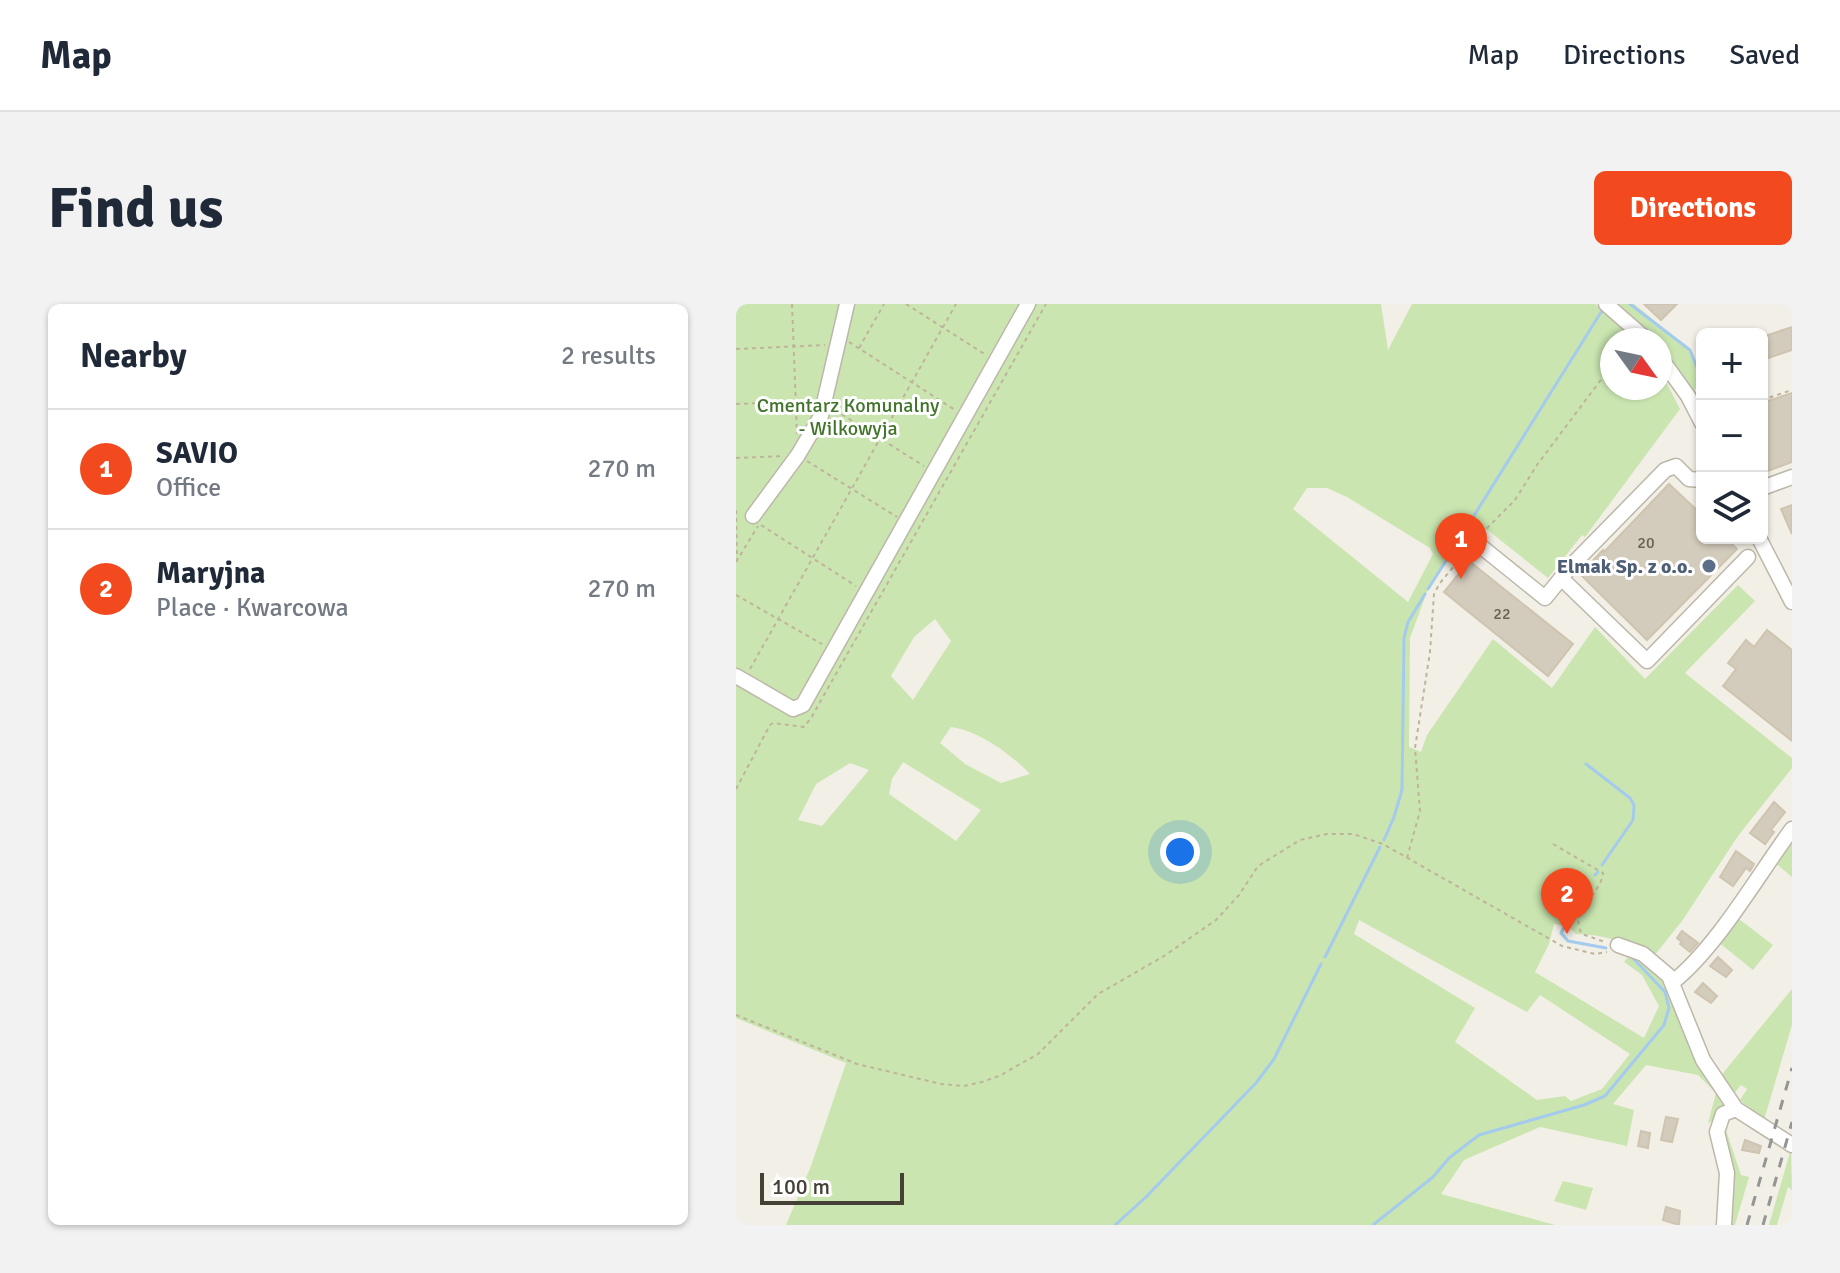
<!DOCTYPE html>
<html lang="en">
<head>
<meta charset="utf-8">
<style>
	:root { --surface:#fff; --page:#f2f2f3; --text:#1f2937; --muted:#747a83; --line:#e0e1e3; --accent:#f24a1e }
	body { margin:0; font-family:Signika,sans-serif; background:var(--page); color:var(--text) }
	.controls { position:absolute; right:24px; top:24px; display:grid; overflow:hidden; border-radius:12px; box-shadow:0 2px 6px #0004 }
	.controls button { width:72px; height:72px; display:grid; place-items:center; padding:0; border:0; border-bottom:2px solid var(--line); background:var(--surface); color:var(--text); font:40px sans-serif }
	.compass { position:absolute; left:864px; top:24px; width:72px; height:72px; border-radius:50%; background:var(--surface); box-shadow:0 2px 6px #0004; rotate:123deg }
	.scale { position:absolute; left:24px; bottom:20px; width:144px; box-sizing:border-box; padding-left:8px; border:4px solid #454035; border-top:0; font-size:22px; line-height:28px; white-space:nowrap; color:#454035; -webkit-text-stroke:6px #fff; paint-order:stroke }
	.you { position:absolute; left:444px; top:548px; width:28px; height:28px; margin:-20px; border:6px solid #fff; border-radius:50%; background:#1a73e8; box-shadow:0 0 0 12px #1a73e833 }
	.badge { display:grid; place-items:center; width:52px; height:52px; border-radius:50%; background:var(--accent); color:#fff; font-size:26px; font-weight:700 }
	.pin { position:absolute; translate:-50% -66px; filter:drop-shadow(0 2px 4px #0008) }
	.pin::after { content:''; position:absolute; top:42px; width:28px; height:24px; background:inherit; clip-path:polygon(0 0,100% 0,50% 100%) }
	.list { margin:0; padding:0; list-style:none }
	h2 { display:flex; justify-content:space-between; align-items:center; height:104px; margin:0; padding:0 32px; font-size:34px }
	h2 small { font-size:26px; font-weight:400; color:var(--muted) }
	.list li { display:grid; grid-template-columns:52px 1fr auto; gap:24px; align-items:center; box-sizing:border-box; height:120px; padding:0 32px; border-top:2px solid var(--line) }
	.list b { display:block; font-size:30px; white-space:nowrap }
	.list p { margin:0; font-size:26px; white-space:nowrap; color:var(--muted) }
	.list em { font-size:26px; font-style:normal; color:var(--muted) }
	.icon { flex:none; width:44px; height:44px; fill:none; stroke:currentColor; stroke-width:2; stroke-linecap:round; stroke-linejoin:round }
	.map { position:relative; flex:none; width:1056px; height:921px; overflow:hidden; border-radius:12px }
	header { display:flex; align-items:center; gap:48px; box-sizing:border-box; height:112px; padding:0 40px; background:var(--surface); border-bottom:2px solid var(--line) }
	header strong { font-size:38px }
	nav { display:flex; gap:44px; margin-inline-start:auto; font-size:28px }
	.intro { display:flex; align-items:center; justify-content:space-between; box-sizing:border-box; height:192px; padding:0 48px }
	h1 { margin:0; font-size:56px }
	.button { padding:20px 36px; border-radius:12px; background:var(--accent); color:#fff; font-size:28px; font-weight:700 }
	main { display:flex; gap:48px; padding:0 48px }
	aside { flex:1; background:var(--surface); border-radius:12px; box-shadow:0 2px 6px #0004 }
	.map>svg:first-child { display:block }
	.green { fill:#cae5b0; fill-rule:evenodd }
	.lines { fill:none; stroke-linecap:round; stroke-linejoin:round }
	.stream { stroke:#a4cbed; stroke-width:3 }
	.building { fill:#d3cbbc; stroke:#cec4af; stroke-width:2 }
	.minor-casing { stroke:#bdb7a9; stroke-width:17 }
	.path { stroke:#beb49b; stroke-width:2; stroke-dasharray:4 4; stroke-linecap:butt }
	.minor { stroke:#fff; stroke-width:14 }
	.rail { stroke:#959595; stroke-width:3; stroke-dasharray:10 10; stroke-linecap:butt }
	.service-dot { fill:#5c6f8a; stroke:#fff; stroke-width:3 }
	.labels { text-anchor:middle; stroke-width:6; stroke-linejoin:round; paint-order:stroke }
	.number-label { font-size:16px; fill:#686357 }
	.park-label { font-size:20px; fill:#42742b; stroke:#fff }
	.service-label { font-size:20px; font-weight:bold; fill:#4e5e75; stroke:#fff; text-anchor:end }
</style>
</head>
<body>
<header>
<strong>Map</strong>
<nav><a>Map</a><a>Directions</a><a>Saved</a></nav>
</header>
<div class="intro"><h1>Find us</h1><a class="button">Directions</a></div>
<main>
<aside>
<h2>Nearby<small>2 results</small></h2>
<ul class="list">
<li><span class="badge">1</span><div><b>SAVIO</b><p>Office</p></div><em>270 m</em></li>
<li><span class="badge">2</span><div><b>Maryjna</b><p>Place · Kwarcowa</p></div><em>270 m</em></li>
</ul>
</aside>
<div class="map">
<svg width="1056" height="921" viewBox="0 0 1056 921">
	<rect width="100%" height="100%" fill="#f2efe6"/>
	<path class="green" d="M 0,0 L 645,0 L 652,46 L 676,0 L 859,0 L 864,4 L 898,36 L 876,36 L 876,84 L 924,84 L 924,66 L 944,105 L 849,233 L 846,231 L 812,274 L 753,227 L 734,221 L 692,285 L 674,334 L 673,443 L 685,448 L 691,431 L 757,335 L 816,384 L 859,323 L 909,375 L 1002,281 L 1019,297 L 949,369 L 1056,454 L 1056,464 L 1002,532 L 946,617 L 918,652 C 895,639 865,630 840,630 L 833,623 L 818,620 L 813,640 L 799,668 L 908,734 L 923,702 L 906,671 L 888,658 L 896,648 L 926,668 L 990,800 L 979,816 L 972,819 L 980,789 L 962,771 L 910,761 L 877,800 L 898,806 L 891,842 L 804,823 L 728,856 L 705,890 L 819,921 L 50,921 L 75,862 L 110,759 L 0,714 ZM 571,184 L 591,184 L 611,193 L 694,244 L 697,250 L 672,298 L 557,205 ZM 199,315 L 215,337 L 177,396 L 155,372 L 178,333 ZM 215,423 C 243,427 275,450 294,470 L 265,479 L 229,460 L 204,439 ZM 167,458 L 245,506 L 220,537 L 153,490 L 156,475 ZM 114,459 L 133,466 L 86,522 L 62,516 L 80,480 ZM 623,616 L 791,708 L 804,691 L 894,750 L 866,785 L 835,797 L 829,792 L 801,796 L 719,738 L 739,704 L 618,630 Z
		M 879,0 L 898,0 L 953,45 L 966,77 L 956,89 L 924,43 L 924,36 L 917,36 Z
		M 1056,533 L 1056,573 L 1038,558 Z
		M 999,612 L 1037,641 L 1017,666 L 981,637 Z
		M 1056,685 L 1056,721 L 1028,816 L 1004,796 L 1011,785 L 1005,781 L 997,791 L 983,774 Z
		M 990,826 L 1005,871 L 1013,873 L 999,921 L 990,921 Z
		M 1055,845 L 1056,886 L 1052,883 L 1041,921 L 1033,921 Z
		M 827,877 L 857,884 L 850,906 L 818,897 Z"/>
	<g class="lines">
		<path class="stream" d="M 894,0 L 954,46 L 966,76
			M 724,234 L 867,5
			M 692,285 L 722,238
			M 850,460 L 894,494 L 898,501 L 897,516 L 866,561
			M 648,536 L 658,513 L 666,486 L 668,334 L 672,318 L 689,290
			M 859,571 L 862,568
			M 851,583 L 825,629 L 832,637 L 870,644
			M 589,653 L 644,543
			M 379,921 L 409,894 L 520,779 L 538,755 L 585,660
			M 637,921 L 697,873 L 713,854 L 743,831 L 848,801 L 869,792 L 928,721 L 933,704 L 929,688 L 895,652"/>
	</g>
	<path class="building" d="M 908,0 L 941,0 L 925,16 Z
		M 1056,23 L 1056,46 L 1026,56 L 1026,33 Z
		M 1056,89 L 1056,158 L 1026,169 L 1026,99 Z
		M 933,180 L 966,211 L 966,234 L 990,234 L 1001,245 L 911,336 L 844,270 L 867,246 L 868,248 Z
		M 1056,201 L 1056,230 L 1045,205 Z
		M 733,257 L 837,340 L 812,372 L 708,288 Z
		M 1031,326 L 1056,346 L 1056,437 L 987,382 L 1000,365 L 992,359 L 1010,336 L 1018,343 Z
		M 1038,498 L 1049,508 L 1035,526 L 1038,528 L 1029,540 L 1014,529 Z
		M 1000,547 L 1018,560 L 1014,567 L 1010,564 L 997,582 L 984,573 Z
		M 946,627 L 962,639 L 954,648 L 944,640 L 946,638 L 941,634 Z
		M 982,653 L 996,666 L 990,673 L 974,662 Z
		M 967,679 L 981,692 L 975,699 L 959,688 Z
		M 930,813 L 942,815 L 936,838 L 925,836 Z
		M 905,827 L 914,829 L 912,844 L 902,842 Z
		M 1009,836 L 1025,842 L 1023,849 L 1006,846 Z
		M 930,903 L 944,907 L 943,921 L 927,916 Z"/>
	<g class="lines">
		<defs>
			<path id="minor" d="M 870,0 L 911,36
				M 924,53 L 952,92 L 966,119
				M 1026,184 L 1056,173
				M 17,212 L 62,151 L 85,112 L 111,0
				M 1023,234 L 1056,298
				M 742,240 L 809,294 L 835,262 L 929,166 L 940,162 L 953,175 L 966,176
				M 825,274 L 911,357 L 1012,253
				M 0,372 L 57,405 L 67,401 L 292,0
				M 882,641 L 907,650 L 933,672 L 967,756 L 1000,805 L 1056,841
				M 937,678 C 981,643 1022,571 1056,525
				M 988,921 L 991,869 L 981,828 L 987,810 L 1000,805"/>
		</defs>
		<use href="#minor" class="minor-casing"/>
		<path class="path" d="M 56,0 L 61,130
			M 170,0 L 250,51
			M 113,38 L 219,106
			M 123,44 L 148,0
			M 0,45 L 89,41
			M 1026,96 L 1056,86
			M 0,100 L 75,97
			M 99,106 L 188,162
			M 0,154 L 47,152
			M 71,157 L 161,213
			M 0,206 L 1,255
			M 25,221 L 120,282
			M 745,230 L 779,196 L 801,161 L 876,61
			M 0,258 L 22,222
			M 0,291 L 86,340
			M 14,365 L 220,0
			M 0,485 L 34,421 L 37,419 L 68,423 L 75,414 L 310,0
			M 817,540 L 867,569 C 865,591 832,607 846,630 L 869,638
			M 671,554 L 684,507 L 679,444 L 694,348 L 698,290 L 704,279 L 733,244
			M 0,711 L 121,760 L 205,780 L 228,782 L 246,778 L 263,772 L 302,750 L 362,690 L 428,652 L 480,616 L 503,591 L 522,562 L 564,536 L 591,530 L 617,530 L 647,540 L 826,642 L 859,650 L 871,648"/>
		<use href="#minor" class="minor"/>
		<path class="rail" d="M 1011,921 L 1056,764
			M 1027,921 L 1056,818"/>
	</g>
	<circle class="service-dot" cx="973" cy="262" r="8"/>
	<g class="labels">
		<g class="number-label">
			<text x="910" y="244">20</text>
			<text x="766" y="315">22</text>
		</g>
		<g class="park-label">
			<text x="112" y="108">Cmentarz Komunalny<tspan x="112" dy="23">- Wilkowyja</tspan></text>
		</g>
		<g class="service-label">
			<text x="957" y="269">Elmak Sp. z o.o.</text>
		</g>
	</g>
</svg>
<div class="controls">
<button>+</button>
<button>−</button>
<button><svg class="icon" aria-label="layers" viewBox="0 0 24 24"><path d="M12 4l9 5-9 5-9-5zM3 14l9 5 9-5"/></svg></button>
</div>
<svg class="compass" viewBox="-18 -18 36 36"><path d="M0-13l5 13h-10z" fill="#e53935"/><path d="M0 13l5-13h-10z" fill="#747a83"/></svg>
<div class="scale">100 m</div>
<div class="you"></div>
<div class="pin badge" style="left:725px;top:275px">1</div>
<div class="pin badge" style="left:831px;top:630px">2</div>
</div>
</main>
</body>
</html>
